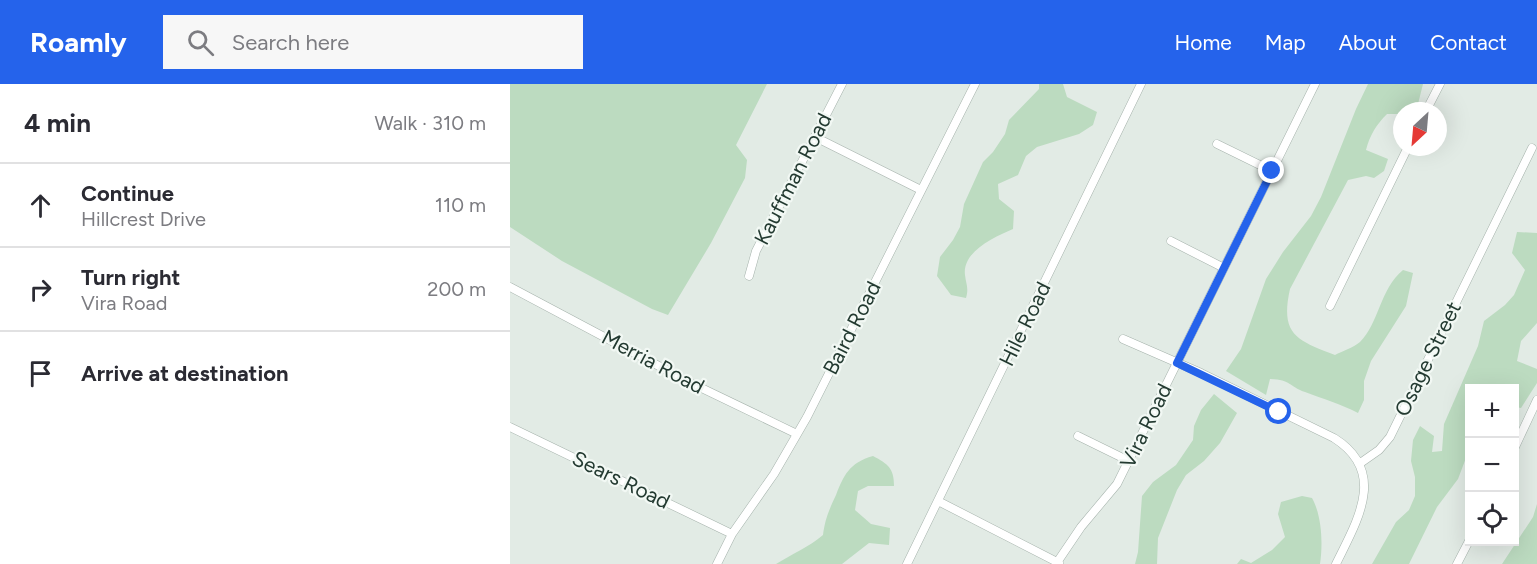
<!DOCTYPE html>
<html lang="en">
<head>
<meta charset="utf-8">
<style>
	:root { --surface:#fff; --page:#f7f7f7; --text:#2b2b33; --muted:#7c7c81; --line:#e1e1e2; --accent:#2563eb }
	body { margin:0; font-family:Figtree,sans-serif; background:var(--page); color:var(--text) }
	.controls { position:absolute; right:18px; bottom:18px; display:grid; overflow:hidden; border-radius:0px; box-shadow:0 6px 24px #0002 }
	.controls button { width:54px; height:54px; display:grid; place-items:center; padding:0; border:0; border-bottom:2px solid var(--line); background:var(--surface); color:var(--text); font:30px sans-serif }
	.compass { position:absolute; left:883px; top:18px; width:54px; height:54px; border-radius:50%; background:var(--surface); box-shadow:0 6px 24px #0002; rotate:206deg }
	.stop { position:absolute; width:18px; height:18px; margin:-14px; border:4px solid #2563eb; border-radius:50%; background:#fff }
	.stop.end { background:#2563eb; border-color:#fff; box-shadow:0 2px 6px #0008 }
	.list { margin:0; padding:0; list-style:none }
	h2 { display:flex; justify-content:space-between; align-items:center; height:78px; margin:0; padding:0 24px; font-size:26px }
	h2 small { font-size:20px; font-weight:400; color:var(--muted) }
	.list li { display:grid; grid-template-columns:39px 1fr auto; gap:18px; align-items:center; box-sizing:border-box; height:84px; padding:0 24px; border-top:2px solid var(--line) }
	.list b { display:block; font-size:22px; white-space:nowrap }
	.list p { margin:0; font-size:20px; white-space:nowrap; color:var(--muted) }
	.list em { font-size:20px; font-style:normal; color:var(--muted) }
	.icon { flex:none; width:33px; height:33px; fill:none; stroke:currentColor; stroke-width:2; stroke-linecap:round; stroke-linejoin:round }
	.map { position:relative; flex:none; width:1027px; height:480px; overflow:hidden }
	header { display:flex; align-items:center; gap:36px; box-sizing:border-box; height:84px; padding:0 30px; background:var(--accent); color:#fff }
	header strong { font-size:28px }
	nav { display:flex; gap:33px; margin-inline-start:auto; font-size:21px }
	.search { width:420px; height:54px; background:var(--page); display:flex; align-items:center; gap:15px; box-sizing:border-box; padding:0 21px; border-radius:0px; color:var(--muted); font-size:22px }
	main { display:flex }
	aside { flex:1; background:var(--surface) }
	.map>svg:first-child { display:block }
	.green { fill:#bcdbc0 }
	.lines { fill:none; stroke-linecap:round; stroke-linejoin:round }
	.minor-casing { stroke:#a5b2ab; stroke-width:9 }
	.minor { stroke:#fff; stroke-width:8 }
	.route { stroke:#2563eb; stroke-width:8 }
	.labels { text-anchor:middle; stroke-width:4.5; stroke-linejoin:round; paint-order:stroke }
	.street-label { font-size:21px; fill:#233a31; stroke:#f2f8f4 }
</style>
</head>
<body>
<header>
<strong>Roamly</strong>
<div class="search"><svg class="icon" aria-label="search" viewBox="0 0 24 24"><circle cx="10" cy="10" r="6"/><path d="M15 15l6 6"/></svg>Search here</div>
<nav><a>Home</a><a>Map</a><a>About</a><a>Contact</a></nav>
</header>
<main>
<aside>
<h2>4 min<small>Walk · 310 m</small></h2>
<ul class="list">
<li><svg class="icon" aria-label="ahead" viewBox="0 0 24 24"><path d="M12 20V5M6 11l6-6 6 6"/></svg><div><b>Continue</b><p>Hillcrest Drive</p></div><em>110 m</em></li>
<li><svg class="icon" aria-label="right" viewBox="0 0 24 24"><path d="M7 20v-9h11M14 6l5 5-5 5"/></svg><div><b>Turn right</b><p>Vira Road</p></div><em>200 m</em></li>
<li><svg class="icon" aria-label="arrive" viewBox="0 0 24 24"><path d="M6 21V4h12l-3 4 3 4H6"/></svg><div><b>Arrive at destination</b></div></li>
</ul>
</aside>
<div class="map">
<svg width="1027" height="480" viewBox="0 0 1027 480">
	<rect width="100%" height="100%" fill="#e2ebe5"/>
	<path class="green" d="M 0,0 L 257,0 L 226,61 L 237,76 L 235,94 L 201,159 L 158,231 L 142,225 L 52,177 L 0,143 Z
		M 529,0 L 553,0 L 557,13 L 587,28 L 583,41 L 569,50 L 527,63 L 516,72 L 508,91 L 488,100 L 489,115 L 504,127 L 503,145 C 485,153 452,167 455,191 C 456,200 459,204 456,214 L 441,211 L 427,192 L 430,173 L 443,156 L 450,143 L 454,120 L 473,78 L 483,68 L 495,50 L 499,36 L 529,5 Z
		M 858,0 L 913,0 L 907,24 L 900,27 L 892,27 L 892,30 L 877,30 C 866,41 860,51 856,66 L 878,75 L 874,87 L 864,94 L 856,92 L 838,96 L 780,205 C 770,250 786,256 825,271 C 832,267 843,264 850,258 C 869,239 870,205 893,186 L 903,189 L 896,222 L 861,277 L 854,297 L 854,316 L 848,329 C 831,320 813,315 795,308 C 778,302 782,296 760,295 L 756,311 L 716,287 L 731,265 L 756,195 L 773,168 L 801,132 L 811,113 L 846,25 Z
		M 1007,148 L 1027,149 L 1027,239 L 1011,257 L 1007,277 L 1027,285 L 1027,299 L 1011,324 L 1005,323 L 1005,304 L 960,304 L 959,366 L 948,395 L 927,423 L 899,480 L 862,480 L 886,438 L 899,426 L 905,412 L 905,393 L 901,377 L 903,356 L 910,342 L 924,352 L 922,368 L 932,367 L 934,340 L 968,262 L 974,237 L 995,221 L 1004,211 L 1015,186 L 1002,169 Z
		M 704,310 L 727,329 L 710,359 L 694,377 L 676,391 L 667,406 L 648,454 L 647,480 L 625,480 L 628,468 L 632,412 L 643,398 L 666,381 L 683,356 L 684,342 L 691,326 Z
		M 363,372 C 378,380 384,384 384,402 L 358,402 L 348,407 L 345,426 L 361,440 L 380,444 L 379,461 L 359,459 L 332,480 L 266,480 C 282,470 299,463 313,451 C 315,435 319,426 326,411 C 334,391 339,379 363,372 Z
		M 792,412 L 802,414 C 812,432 813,460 810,480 L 727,480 L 731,475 L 741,479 L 762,466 L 775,453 L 768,430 L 771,418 Z
		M 1027,420 L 1027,480 L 992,480 L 1023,433 Z"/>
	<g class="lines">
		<defs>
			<path id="minor" d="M 916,27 L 930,0
				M 305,53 L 411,106
				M 707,60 L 762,87
				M 661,157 L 714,184
				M 239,192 L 246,167 L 332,0
				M 0,203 L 179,298 L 287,350
				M 820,222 L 898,63
				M 613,255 L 691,289 L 824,354 C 878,388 847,437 826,480
				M 0,343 L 222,450
				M 568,352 L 619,377
				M 1005,363 L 1027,316
				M 849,380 L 869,366 L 880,353 L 1022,64
				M 428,417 L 549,479
				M 207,480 L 222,450 L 264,390 L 297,333 L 465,0
				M 397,480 L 631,0
				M 546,480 L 571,443 L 607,400 L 805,0
				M 947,480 L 960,455"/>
		</defs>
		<use href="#minor" class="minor-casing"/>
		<use href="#minor" class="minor"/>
	</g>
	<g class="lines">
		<path class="route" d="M 762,87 L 667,279 L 769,328"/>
	</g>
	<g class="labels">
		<g class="street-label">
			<text transform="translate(283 95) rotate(-63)" y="7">Kauffman Road</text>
			<text transform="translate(515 240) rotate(-64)" y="7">Hile Road</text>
			<text transform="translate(342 244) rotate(-63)" y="7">Baird Road</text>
			<text transform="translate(918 275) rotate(-64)" y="7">Osage Street</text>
			<text transform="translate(143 278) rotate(28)" y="7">Merria Road</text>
			<text transform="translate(636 342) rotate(-64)" y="7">Vira Road</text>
			<text transform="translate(111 396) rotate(26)" y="7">Sears Road</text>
		</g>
	</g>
</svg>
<div class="controls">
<button>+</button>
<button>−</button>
<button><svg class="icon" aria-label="locate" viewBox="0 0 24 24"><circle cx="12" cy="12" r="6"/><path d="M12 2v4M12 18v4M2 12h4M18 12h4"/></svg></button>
</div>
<svg class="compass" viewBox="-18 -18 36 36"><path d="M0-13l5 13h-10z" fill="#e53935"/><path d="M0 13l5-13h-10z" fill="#7c7c81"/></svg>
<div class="stop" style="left:769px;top:328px"></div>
<div class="stop end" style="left:762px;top:87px"></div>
</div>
</main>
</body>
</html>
